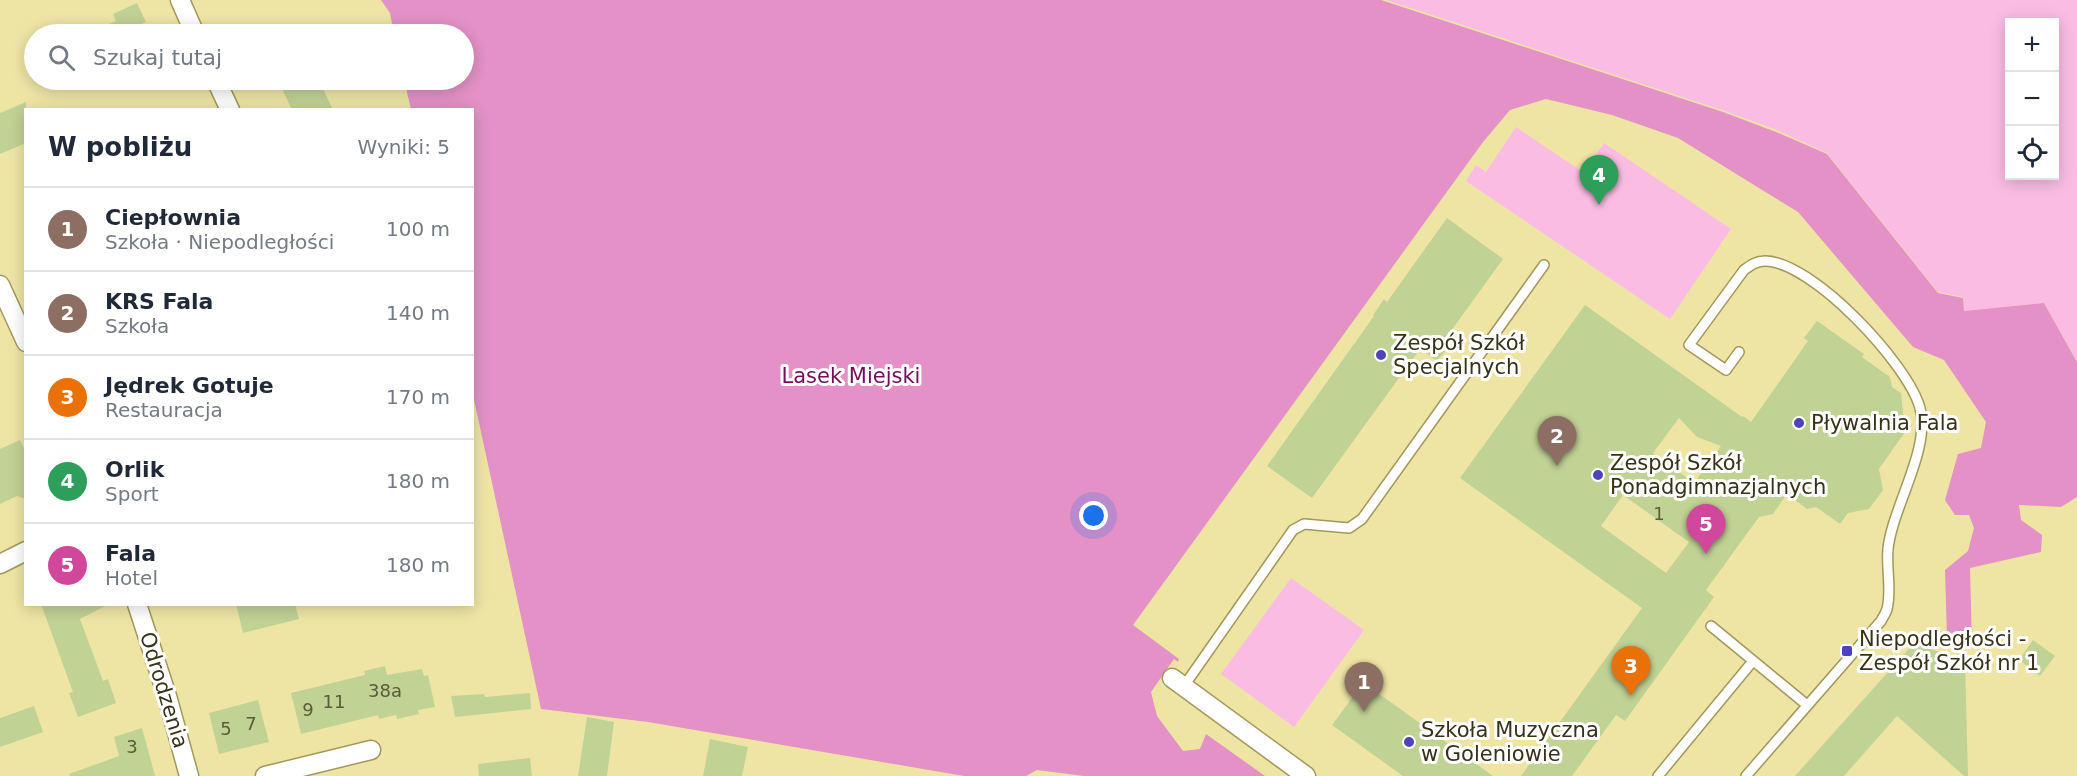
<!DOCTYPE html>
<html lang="pl">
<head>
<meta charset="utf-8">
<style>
	:root { --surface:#fff; --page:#f6f6f7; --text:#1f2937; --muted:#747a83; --line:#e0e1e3; --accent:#111827 }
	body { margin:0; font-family:"DejaVu Sans",sans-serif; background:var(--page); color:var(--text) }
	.controls { position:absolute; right:18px; top:18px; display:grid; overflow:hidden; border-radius:0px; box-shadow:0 3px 15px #0003 }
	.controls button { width:54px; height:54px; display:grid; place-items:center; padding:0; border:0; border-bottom:2px solid var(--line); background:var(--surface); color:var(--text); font:30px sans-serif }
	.you { position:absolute; left:1094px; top:516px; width:21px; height:21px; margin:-15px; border:4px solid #fff; border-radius:50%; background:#1a73e8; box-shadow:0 0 0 9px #1a73e833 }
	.badge { display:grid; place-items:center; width:39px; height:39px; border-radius:50%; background:var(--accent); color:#fff; font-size:20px; font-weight:700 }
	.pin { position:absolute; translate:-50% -50px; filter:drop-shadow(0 2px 3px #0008) }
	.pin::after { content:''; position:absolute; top:32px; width:21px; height:18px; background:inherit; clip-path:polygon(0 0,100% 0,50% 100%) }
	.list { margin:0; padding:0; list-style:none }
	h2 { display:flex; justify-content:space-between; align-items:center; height:78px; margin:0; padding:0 24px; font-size:26px }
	h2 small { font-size:20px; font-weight:400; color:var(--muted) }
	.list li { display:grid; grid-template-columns:39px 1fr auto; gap:18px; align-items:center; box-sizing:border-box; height:84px; padding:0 24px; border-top:2px solid var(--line) }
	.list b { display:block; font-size:22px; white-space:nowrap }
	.list p { margin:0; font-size:20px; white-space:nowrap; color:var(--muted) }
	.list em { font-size:20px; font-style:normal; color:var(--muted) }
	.icon { flex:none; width:33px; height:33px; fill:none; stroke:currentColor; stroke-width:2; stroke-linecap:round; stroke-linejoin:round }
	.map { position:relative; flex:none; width:2077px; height:776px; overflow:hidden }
	.search { position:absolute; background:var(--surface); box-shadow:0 3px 15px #0003; left:24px; top:24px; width:450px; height:66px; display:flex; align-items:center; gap:15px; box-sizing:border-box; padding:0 21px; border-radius:33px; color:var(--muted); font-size:22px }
	.panel { position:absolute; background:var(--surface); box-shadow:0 3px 15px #0003; left:24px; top:108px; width:450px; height:498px; border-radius:0px }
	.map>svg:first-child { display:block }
	.green { fill:#fabce3; fill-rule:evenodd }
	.forest { fill:#e391c6 }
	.building { fill:#c1d295; fill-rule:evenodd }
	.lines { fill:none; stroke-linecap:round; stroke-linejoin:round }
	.lane-casing { stroke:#a1985a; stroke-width:12 }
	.street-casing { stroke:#a1985a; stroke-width:21 }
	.lane { stroke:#fff; stroke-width:9 }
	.street { stroke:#fff; stroke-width:18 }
	.poi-dot { fill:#4e43ba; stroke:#fff; stroke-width:2 }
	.labels { text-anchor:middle; stroke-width:6; stroke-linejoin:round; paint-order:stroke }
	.number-label { font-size:18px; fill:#5a5b38 }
	.poi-label { font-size:21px; fill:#373319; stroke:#fff; text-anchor:start }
	.park-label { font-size:21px; fill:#710f59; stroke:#fff }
	.street-label { font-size:21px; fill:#373319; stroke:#fff }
</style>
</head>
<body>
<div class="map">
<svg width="2077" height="776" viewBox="0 0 2077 776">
	<rect width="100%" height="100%" fill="#eee5a5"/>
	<path class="green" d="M 1386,0 L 2077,0 L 2077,361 L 2044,303 L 1964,311 L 1963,297 L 1938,292 L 1827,153 L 1777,130 L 1722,110 ZM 2054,22 L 2054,176 L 2010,176 L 2010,22 Z
		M 1516,127 L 1584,173 L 1604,143 L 1731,229 L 1670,319 L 1466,181 L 1476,165 L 1486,172 Z
		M 1291,578 L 1364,630 L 1294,727 L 1221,674 Z"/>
	<path class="forest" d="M 381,0 L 1381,0 L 1723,112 L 1776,132 L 1827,154 L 1938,293 L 1963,298 L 1964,311 L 2044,303 L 2077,362 L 2077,497 L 2061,507 L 2019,505 L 2021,520 L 2042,535 L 2041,552 L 1970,568 L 1972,645 L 1947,638 L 1945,570 L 1968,551 L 1974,528 L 1969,515 L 1955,515 L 1945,500 L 1958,454 L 1981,448 L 1986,422 L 1944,360 L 1913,347 L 1798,212 L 1678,138 L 1612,115 L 1546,99 L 1510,110 L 1483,142 L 1133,625 L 1179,659 L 1178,662 L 1174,659 L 1151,692 L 1157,716 L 1183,751 L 1200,749 L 1206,734 L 1265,776 L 1084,776 L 1037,770 L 1026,776 L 964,776 L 648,722 L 541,709 L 473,395 L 472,110 L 411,109 L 404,80 L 464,80 L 464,34 L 394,34 L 390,13 Z"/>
	<path class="building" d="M 137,3 L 146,22 L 135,27 L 139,34 L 86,34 L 116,21 L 113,14 Z
		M 278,80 L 319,80 L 333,110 L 292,110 Z
		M 26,102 L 26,143 L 0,154 L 0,113 Z
		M 1447,218 L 1503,259 L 1443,342 L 1449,346 L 1437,361 L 1420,349 L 1312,498 L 1267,466 L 1374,316 L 1373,315 L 1384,299 L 1387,302 Z
		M 1585,305 L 1742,417 L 1743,416 L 1751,422 L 1808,341 L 1804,338 L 1817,321 L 1864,354 L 1862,357 L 1890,377 L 1892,387 L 1901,393 L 1905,432 L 1879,469 L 1883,490 L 1869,509 L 1848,513 L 1840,524 L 1816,507 L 1807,509 L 1787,494 L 1773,514 L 1759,517 L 1706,590 L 1714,597 L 1625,721 L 1616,715 L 1572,776 L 1521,776 L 1642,608 L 1460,478 ZM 1679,418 L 1697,437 L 1721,446 L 1694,483 L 1653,453 ZM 1623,495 L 1689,542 L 1666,573 L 1601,526 Z
		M 20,440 L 26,453 L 26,499 L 17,496 L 0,504 L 0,449 Z
		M 41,604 L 109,604 L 80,619 L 103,681 L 108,679 L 116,703 L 78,717 L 69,693 L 73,692 Z
		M 236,604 L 295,604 L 299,619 L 243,633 Z
		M 2033,640 L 2055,656 L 2040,676 L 2019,660 Z
		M 1914,643 L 1965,661 L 1968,776 L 1964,776 L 1897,716 L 1844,776 L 1795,776 Z
		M 385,666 L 387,675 L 422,669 L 424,676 L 428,675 L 435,707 L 418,710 L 419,714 L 397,719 L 396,715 L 379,719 L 378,715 L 301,734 L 291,693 L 365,675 L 364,671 Z
		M 1363,683 L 1392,703 L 1493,776 L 1403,776 L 1332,725 Z
		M 530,693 L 531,709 L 455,717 L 451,696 L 484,694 L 485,697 Z
		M 258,700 L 269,742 L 219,754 L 209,713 Z
		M 34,706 L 43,732 L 0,747 L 0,718 Z
		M 587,717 L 614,722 L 607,776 L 578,776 Z
		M 142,728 L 155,776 L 70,776 L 69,774 L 119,756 L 114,737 Z
		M 710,739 L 748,747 L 742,776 L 703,776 Z
		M 530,758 L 532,776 L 479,776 L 478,764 Z"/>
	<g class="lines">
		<defs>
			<path id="lane" d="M 1739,352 L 1726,370 L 1689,345 L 1744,270 C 1751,265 1756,261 1765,261 C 1812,261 1908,364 1920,408 C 1931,449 1892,508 1888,549 C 1886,568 1892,590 1887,609 C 1886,613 1883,617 1881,621 L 1746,776
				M 1711,626 L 1807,705
				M 1184,686 L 1293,530 L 1304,524 L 1349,528 L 1362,519 L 1544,265
				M 1658,776 L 1753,661"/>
			<path id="street" d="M 180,0 L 195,34
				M 216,80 L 230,110
				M 0,285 L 26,342
				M 0,564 L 26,551
				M 137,604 L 167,696 L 189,776
				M 1172,678 L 1306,776
				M 265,776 L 371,750"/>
		</defs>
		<use href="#lane" class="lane-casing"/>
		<use href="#street" class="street-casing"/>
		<use href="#lane" class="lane"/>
		<use href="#street" class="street"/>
	</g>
	<g class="poi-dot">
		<circle cx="1381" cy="355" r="6"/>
		<circle cx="1799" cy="423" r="6"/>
		<circle cx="1598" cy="475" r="6"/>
		<rect x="1841" y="645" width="12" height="12" rx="3"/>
		<circle cx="1409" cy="742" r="6"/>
	</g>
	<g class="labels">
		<g class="number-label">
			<text x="1659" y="520">1</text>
			<text x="385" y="697">38a</text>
			<text x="334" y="708">11</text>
			<text x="308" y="716">9</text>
			<text x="251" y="730">7</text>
			<text x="226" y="735">5</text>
			<text x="132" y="753">3</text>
		</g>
		<g class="poi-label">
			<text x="1393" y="350">Zespół Szkół<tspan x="1393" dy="24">Specjalnych</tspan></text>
			<text x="1811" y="430">Pływalnia Fala</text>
			<text x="1610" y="470">Zespół Szkół<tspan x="1610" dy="24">Ponadgimnazjalnych</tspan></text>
			<text x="1859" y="646">Niepodległości -<tspan x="1859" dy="24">Zespół Szkół nr 1</tspan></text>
			<text x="1421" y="737">Szkoła Muzyczna<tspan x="1421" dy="24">w Goleniowie</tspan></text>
		</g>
		<g class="park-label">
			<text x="851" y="383">Lasek Miejski</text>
		</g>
		<g class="street-label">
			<text transform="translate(164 690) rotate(73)" y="7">Odrodzenia</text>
		</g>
	</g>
</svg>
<div class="controls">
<button>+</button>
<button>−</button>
<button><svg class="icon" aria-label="locate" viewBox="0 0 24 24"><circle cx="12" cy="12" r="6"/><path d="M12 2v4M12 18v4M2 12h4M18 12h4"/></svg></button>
</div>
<div class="you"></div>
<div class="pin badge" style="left:1364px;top:712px;background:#8d6e63">1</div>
<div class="pin badge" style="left:1557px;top:466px;background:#8d6e63">2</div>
<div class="pin badge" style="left:1631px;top:696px;background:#e8710a">3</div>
<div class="pin badge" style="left:1599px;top:205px;background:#2e9e5b">4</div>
<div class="pin badge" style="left:1706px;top:554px;background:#d1479c">5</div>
<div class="search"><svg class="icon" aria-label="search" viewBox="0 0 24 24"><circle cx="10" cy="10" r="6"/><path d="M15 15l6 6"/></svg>Szukaj tutaj</div>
<section class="panel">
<h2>W pobliżu<small>Wyniki: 5</small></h2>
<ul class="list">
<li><span class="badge" style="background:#8d6e63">1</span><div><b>Ciepłownia</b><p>Szkoła · Niepodległości</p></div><em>100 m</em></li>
<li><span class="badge" style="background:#8d6e63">2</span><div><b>KRS Fala</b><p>Szkoła</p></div><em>140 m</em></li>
<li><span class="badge" style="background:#e8710a">3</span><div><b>Jędrek Gotuje</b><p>Restauracja</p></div><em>170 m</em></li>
<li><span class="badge" style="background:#2e9e5b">4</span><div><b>Orlik</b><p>Sport</p></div><em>180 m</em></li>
<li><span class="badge" style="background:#d1479c">5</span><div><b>Fala</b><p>Hotel</p></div><em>180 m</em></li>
</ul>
</section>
</div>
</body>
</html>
